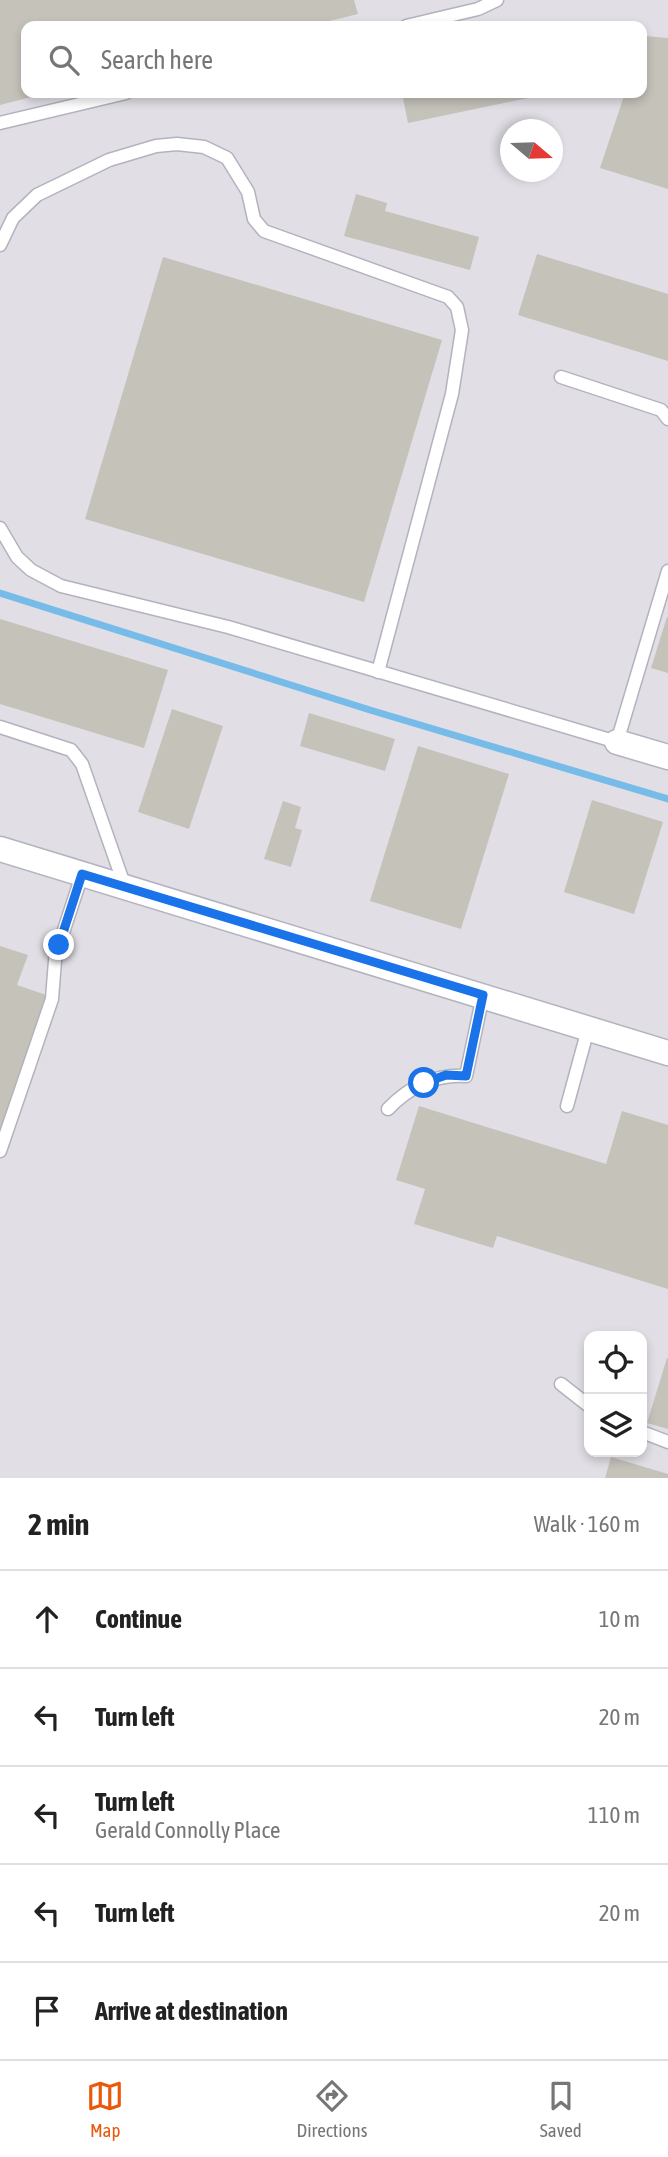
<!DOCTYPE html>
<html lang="en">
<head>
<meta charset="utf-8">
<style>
	:root { --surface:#fff; --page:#f6f6f6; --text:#222; --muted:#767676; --line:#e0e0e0; --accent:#ea580c }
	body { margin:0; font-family:"Asap Condensed",sans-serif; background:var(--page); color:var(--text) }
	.controls { position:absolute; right:21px; bottom:21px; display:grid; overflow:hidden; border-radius:14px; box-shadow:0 4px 10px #0003 }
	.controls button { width:63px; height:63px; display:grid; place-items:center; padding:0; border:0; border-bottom:2px solid var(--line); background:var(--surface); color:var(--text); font:35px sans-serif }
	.compass { position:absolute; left:500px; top:119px; width:63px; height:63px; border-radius:50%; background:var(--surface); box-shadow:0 4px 10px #0003; rotate:109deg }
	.stop { position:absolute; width:21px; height:21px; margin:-16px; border:5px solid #1a73e8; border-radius:50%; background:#fff }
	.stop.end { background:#1a73e8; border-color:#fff; box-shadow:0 2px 7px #0008 }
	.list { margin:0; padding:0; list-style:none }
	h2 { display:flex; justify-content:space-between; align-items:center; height:91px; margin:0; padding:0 28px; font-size:30px }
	h2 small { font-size:23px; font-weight:400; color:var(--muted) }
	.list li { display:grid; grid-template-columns:46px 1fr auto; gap:21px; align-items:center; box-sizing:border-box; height:98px; padding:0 28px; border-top:2px solid var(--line) }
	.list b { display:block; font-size:26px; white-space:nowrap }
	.list p { margin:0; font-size:23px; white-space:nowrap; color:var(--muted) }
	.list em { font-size:23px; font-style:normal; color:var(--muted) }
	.icon { flex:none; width:38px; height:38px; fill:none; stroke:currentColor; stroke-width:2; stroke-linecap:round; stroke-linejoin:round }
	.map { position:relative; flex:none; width:668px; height:1478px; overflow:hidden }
	.search { position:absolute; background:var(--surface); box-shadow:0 4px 10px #0003; left:21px; right:21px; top:21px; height:77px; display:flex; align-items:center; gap:18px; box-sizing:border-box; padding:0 24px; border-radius:14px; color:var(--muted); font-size:26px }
	.sheet { height:581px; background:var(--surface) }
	nav { display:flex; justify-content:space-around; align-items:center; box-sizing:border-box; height:98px; border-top:2px solid var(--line); background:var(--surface); font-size:19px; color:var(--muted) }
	nav a { display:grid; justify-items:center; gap:4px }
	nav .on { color:var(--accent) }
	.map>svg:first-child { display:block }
	.industrial { fill:#e1dfe5; fill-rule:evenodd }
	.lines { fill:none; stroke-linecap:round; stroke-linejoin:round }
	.stream { stroke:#77bce8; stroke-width:7 }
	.building { fill:#c5c2ba }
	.service-casing { stroke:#b2b3be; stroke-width:15 }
	.minor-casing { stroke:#b2b3be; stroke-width:27 }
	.service { stroke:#fff; stroke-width:12 }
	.minor { stroke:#fff; stroke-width:24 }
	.route { stroke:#1a73e8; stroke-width:9 }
</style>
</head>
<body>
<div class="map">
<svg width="668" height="1478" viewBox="0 0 668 1478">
	<rect width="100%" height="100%" fill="#ece8df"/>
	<path class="industrial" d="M 0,0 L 668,0 L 668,1478 L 0,1478 ZM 26,26 L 642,26 L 642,93 L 26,93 ZM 510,130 L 552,130 L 552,172 L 510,172 ZM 589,1336 L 642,1336 L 642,1452 L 589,1452 Z"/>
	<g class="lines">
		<path class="stream" d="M 0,593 L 370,710 L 668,799"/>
	</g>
	<path class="building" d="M 0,0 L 354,0 L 358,14 L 309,26 L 26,26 L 26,93 L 43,94 L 0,105 Z
		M 644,36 L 668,38 L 668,189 L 600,168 L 625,93 L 642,93 L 642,43 Z
		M 402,93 L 548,93 L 548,94 L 408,123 Z
		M 356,194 L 387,203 L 385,211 L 479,237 L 470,270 L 344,236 Z
		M 537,254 L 668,294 L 668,361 L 518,315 Z
		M 163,257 L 442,340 L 364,602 L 85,519 Z
		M 667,617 L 668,617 L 668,673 L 651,668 Z
		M 0,619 L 168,670 L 144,748 L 0,704 Z
		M 172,709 L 223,726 L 189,829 L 138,812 Z
		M 309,713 L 395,739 L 385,771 L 300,746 Z
		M 418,746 L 509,774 L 461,929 L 370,901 Z
		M 592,800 L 663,822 L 634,914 L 564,892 Z
		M 283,801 L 301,807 L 295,828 L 302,830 L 291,867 L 264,859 Z
		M 0,946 L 28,955 L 17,985 L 49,996 L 0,1139 Z
		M 419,1106 L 606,1164 L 622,1111 L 668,1125 L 668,1289 L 497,1236 L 493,1248 L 414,1224 L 425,1189 L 396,1180 Z
		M 667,1358 L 668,1358 L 668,1429 L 647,1423 Z
		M 611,1457 L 668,1474 L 668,1478 L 605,1478 Z"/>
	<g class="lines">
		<defs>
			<path id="service" d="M 406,26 L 478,9 L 497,0
				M 0,123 L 126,93
				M 0,245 L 13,218 L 37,195 L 109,160 L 156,146 L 177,144 L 204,147 L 227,158 L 248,192 L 254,219 L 264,231 L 448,297 L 457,307 L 462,330 L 452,394 L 378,672
				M 561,377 L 661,410 L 668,419
				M 0,528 L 17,557 L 31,570 L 61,586 L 228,627 L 617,742 L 668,571
				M 0,727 L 71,750 L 82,764 L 125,887
				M 51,949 L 59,945 L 82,875
				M 567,1106 L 588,1029
				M 388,1109 C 409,1087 435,1074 466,1076 L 483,995
				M 0,1151 L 52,999 L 56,948
				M 561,1384 L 589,1406
				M 642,1432 L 668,1442"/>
			<path id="minor" d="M 617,742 L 668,757
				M 0,849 L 668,1053"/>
		</defs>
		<use href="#service" class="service-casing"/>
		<use href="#minor" class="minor-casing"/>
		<use href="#service" class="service"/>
		<use href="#minor" class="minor"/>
	</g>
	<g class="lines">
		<path class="route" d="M 59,945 L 82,874 L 483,995 L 466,1076 L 446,1075 L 424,1083"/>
	</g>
</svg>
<div class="controls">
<button><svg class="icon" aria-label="locate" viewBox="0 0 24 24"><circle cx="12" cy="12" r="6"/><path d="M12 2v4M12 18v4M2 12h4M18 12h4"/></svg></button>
<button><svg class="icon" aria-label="layers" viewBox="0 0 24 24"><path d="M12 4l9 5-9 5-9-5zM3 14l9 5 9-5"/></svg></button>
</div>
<svg class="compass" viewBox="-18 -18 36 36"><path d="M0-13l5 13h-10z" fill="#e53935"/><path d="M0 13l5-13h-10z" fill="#767676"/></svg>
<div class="stop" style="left:424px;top:1083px"></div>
<div class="stop end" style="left:59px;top:945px"></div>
<div class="search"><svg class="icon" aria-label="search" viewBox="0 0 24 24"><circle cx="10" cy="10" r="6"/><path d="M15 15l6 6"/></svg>Search here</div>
</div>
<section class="sheet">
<h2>2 min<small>Walk · 160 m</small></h2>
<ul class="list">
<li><svg class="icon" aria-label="ahead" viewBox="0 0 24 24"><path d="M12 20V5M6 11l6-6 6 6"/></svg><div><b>Continue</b></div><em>10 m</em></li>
<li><svg class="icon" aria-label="left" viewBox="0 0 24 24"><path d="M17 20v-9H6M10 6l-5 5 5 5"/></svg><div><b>Turn left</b></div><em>20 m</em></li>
<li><svg class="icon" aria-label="left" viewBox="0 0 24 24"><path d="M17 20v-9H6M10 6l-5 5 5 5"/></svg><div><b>Turn left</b><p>Gerald Connolly Place</p></div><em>110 m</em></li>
<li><svg class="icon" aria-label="left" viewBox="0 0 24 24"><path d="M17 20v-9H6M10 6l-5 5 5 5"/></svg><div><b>Turn left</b></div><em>20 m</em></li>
<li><svg class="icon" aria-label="arrive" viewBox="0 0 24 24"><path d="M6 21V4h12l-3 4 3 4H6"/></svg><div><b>Arrive at destination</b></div></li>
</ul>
</section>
<nav>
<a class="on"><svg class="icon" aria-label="map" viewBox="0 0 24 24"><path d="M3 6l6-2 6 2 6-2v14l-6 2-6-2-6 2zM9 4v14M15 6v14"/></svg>Map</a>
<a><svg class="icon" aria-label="directions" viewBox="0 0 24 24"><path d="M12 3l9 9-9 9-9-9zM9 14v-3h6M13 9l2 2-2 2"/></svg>Directions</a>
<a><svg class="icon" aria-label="saved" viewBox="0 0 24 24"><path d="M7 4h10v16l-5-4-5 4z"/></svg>Saved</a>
</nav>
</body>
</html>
